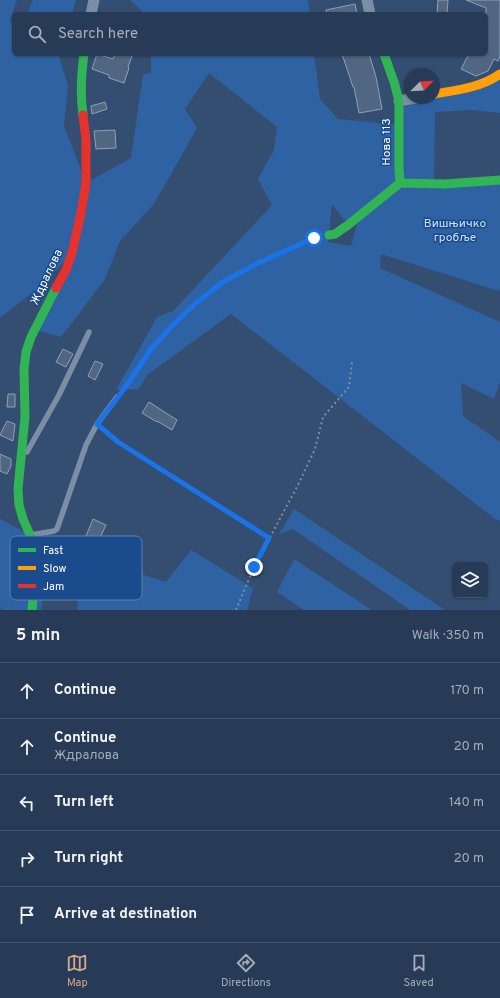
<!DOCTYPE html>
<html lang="en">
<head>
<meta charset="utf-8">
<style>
	:root { --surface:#273a56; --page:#334560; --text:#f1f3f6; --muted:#a4adb9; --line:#43546c; --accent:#d6ab8b }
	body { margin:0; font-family:Overpass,sans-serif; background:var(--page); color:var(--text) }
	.controls { position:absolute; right:12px; bottom:12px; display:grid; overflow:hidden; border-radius:6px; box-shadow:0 1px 3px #0004 }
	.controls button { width:36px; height:36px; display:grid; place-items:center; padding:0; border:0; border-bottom:1px solid var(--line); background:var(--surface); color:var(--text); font:20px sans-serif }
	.compass { position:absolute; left:404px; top:68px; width:36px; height:36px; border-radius:50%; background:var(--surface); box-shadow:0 1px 3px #0004; rotate:66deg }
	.stop { position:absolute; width:12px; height:12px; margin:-9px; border:3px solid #1a73e8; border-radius:50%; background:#fff }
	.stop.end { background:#1a73e8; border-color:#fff; box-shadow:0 1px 4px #0008 }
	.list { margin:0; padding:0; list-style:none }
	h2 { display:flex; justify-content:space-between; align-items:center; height:52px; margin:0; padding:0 16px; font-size:17px }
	h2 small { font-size:13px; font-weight:400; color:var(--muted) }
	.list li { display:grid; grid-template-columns:26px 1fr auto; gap:12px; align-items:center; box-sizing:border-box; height:56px; padding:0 16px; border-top:1px solid var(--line) }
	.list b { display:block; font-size:15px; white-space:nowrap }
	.list p { margin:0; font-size:13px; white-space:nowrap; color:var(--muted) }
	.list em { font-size:13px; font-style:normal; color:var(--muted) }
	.icon { flex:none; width:22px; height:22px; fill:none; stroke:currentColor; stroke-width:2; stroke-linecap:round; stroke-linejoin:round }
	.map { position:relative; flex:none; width:500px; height:610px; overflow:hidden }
	.search { position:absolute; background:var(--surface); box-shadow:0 1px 3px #0004; left:12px; right:12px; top:12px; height:44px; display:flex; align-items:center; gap:10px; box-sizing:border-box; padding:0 14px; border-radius:6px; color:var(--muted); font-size:15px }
	.sheet { height:332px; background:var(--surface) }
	nav { display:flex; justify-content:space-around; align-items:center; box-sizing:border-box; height:56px; border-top:1px solid var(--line); background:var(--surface); font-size:11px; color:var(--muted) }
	nav a { display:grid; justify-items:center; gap:2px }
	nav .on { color:var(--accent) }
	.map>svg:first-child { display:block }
	.green { fill:#2e62a2; fill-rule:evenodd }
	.building { fill:#516682; stroke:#909fb5 }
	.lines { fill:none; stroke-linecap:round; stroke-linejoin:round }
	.path { stroke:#7b8ea6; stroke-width:2; stroke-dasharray:2 3; stroke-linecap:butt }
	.lane { stroke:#7b8ea6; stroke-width:5.5 }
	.street { stroke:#7b8ea6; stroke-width:11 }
	.fast { stroke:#30b455; stroke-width:9 }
	.slow { stroke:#ff9f0a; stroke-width:9 }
	.jam { stroke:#e5322d; stroke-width:9 }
	.route { stroke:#1a73e8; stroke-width:5 }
	.labels { text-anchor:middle; stroke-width:3; stroke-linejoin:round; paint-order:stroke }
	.street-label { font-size:12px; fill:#fff; stroke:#1a4b8c }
	.park-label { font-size:12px; fill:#cce0fa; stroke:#1a4b8c }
	.key { fill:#1a4b8c; stroke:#5f81ae; stroke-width:1 }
	.key-label { font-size:11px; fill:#fff }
</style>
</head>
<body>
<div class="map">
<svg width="500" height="610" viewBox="0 0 500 610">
	<rect width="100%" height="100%" fill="#344e72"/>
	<path class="green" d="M 0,0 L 17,0 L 10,19 L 11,23 L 14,22 L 14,54 L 60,54 L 59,56 L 68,86 L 64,126 L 86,183 L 131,158 L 143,75 L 151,73 L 151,54 L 314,54 L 320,99 L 338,119 L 399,125 L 404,107 L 478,86 L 500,75 L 500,113 L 472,110 L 435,112 L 434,184 L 500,182 L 500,289 L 499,291 L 381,254 L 380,268 L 500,322 L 500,382 L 494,399 L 461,383 L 463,416 L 500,442 L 500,521 L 495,519 L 231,314 L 147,375 L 139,389 L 116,390 L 157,317 L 173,311 L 272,205 L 258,179 L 274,150 L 277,127 L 209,73 L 185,109 L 197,128 L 165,185 L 153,205 L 120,241 L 105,279 L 81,311 L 61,337 L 35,330 L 71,255 L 42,285 L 0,318 ZM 332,204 L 348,225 L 358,221 L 351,246 L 328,242 Z
		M 33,0 L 76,0 L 72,14 L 27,14 Z
		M 130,0 L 308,0 L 310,14 L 145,14 Z
		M 294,509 L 445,610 L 410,610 L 293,529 L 279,534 Z
		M 0,519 L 30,535 L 34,561 L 47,574 L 41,610 L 1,610 L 0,605 Z
		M 191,550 L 253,588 L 247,610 L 77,610 L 80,566 L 103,551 L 132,571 L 166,582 Z
		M 294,559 L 372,610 L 304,610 L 277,592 Z"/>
	<path class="building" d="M 438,0 L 448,0 L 447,14 L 437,14 Z
		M 466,0 L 500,0 L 500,56 L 498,61 L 494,59 L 488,71 L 476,76 L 461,69 L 469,54 L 486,54 L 486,8 Z
		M 355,4 L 357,14 L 327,14 L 326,10 Z
		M 97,54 L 113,59 L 115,54 L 126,54 L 132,56 L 128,67 L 129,68 L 124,83 L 109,78 L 109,75 L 92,69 Z
		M 342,54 L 369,54 L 376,77 L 382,109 L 359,113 L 354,87 L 353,87 Z
		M 105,102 L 107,109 L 92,114 L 91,106 Z
		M 115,130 L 116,148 L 96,149 L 94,131 Z
		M 63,349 L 73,354 L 66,367 L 56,362 Z
		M 95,361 L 103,364 L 95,380 L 88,376 Z
		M 8,394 L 15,394 L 15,407 L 7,407 Z
		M 149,402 L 177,420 L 172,430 L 157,421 L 157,422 L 142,413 Z
		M 7,421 L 15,424 L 13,441 L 0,435 Z
		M 0,454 L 11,459 L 11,466 L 7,474 L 0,471 Z
		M 93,519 L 106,525 L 98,542 L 86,536 Z"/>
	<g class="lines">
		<path class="path" d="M 122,391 L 151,349 L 173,325 L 196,303 L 223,282 L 256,264 L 305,242 L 318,238
			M 103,429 L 118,442 L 269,537
			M 236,610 L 254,567 L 298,485 L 315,449 L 323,417 L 349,387 L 352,362"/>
		<path class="lane" d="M 27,452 L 59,395 L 89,332
			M 31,535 L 54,531 L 57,529 L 86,445 L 97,424 L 117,397"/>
		<path class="street" d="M 367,0 L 370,14
			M 91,14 L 94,0
			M 399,101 L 416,98"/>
		<path class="fast" d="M 384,54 L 394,82 L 399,101 L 399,168 L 400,183
			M 83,115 C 80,94 81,75 84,54
			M 329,235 L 335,234 L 348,225 L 400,183 L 445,184 L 500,180
			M 32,610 L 34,585 L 32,543 L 30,535 L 23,519 L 19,505 L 18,489 L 25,417 L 24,369 L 26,352 L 31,337 L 56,288"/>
		<path class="slow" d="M 434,94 C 457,90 480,88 500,74"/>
		<path class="jam" d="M 56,288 L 66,270 L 72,253 L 81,213 L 86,183 L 86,140 L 83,115"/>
	</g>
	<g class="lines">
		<path class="route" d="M 254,567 L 269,538 L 118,442 L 97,424 L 127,385 L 151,349 L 173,325 L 196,303 L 223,282 L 256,264 L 314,238"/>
	</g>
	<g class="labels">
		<g class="street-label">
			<text transform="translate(386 142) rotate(-90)" y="4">Нова 113</text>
			<text transform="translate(46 277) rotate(-65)" y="4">Ждралова</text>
		</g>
		<g class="park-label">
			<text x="455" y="227">Вишњичко<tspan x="455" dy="14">гробље</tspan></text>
		</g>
	</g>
	<rect x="10" y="536" width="132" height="64" rx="6" class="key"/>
	<rect x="18" y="548" width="18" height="4" fill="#30b455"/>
	<rect x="18" y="566" width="18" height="4" fill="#ff9f0a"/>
	<rect x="18" y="584" width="18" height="4" fill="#e5322d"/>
	<g class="key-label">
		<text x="43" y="554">Fast</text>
		<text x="43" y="572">Slow</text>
		<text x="43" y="590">Jam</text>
	</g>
</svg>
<div class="controls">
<button><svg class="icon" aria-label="layers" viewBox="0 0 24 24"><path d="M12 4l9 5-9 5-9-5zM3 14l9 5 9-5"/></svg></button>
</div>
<svg class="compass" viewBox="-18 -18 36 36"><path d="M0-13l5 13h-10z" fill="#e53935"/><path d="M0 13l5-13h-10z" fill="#a4adb9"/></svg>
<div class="stop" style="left:314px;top:238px"></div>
<div class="stop end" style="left:254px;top:567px"></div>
<div class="search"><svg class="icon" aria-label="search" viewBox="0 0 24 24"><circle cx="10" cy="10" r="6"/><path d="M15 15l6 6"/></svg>Search here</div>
</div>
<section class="sheet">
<h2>5 min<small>Walk · 350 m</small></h2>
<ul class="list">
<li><svg class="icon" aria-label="ahead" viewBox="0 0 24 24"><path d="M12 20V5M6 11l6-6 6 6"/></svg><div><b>Continue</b></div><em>170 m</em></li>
<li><svg class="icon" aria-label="ahead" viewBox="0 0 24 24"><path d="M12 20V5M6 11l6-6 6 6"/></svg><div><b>Continue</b><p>Ждралова</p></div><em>20 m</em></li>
<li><svg class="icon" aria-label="left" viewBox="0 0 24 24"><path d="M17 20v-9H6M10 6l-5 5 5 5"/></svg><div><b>Turn left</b></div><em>140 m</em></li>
<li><svg class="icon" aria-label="right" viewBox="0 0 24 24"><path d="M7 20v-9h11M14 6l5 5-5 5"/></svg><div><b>Turn right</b></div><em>20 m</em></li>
<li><svg class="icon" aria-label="arrive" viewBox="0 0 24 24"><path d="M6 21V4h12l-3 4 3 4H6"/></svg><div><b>Arrive at destination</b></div></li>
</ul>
</section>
<nav>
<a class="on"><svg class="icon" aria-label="map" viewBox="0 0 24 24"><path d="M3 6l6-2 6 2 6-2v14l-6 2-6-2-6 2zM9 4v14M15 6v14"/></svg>Map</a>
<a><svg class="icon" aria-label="directions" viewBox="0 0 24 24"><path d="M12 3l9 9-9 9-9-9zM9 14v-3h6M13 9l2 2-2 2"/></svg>Directions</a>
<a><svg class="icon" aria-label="saved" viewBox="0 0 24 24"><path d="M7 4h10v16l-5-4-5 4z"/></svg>Saved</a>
</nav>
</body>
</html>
